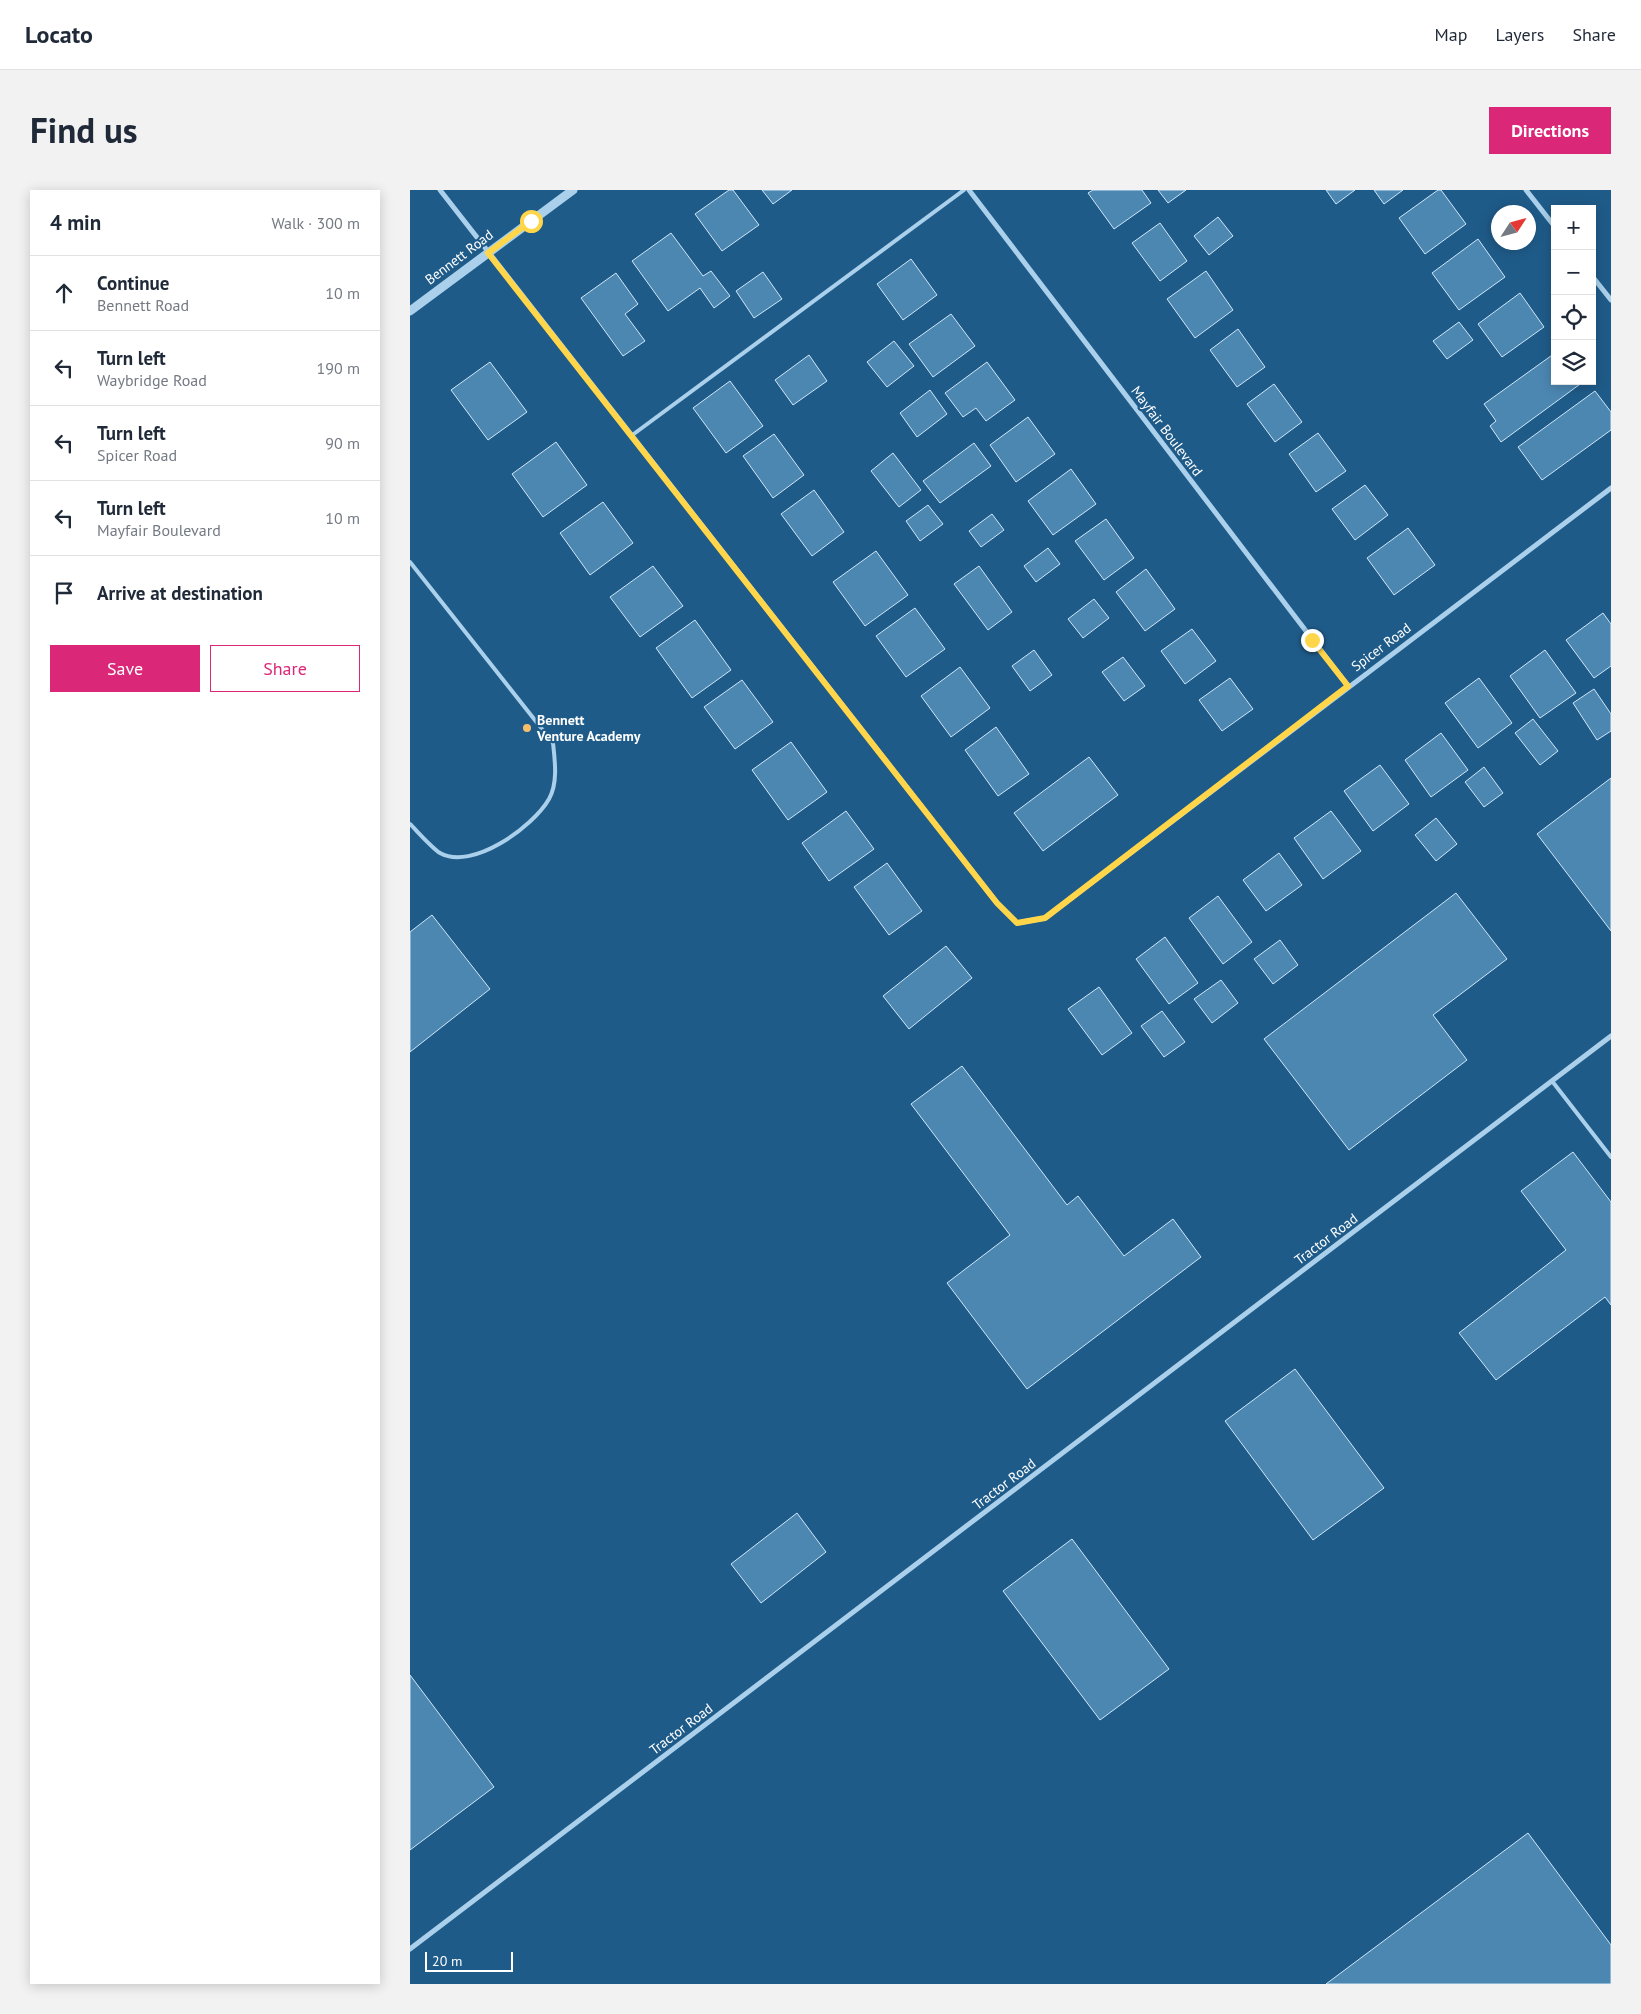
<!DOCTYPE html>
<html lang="en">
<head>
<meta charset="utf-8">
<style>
	:root { --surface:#fff; --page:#f2f2f3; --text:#1f2937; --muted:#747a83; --line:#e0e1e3; --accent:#db2777 }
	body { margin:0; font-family:"PT Sans",sans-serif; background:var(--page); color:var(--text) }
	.controls { position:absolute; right:15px; top:15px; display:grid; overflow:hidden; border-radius:0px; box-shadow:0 2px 12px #0003 }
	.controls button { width:45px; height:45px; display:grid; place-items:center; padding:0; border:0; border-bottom:1px solid var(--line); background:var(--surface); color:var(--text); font:25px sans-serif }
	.compass { position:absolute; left:1081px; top:15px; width:45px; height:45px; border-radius:50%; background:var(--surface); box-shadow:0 2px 12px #0003; rotate:54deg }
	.scale { position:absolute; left:15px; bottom:12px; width:88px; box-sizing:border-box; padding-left:5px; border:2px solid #fff; border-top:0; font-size:14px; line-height:18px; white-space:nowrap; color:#fff; -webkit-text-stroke:4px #1f5b89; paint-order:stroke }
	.stop { position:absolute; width:15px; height:15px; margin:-11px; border:4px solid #ffd54a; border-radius:50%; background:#fff }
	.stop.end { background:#ffd54a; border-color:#fff; box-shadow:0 1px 5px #0008 }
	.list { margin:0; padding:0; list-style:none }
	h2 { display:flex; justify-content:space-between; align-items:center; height:65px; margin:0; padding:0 20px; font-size:21px }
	h2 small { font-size:16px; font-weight:400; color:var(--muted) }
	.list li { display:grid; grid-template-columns:32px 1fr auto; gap:15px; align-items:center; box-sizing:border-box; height:75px; padding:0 20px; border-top:1px solid var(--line) }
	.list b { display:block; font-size:19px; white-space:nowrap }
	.list p { margin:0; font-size:16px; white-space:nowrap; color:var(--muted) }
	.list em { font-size:16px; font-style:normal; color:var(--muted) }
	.actions { display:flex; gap:10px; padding:15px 20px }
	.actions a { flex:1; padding:11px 0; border:1px solid var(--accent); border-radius:0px; text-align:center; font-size:18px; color:var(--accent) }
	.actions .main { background:var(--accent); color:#fff }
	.icon { flex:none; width:28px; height:28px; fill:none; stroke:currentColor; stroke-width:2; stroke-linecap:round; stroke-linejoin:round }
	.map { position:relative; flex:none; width:1201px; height:1794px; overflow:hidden; border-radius:0px }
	header { display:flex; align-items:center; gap:30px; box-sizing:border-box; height:70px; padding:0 25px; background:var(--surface); border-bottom:1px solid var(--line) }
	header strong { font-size:24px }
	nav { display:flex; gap:28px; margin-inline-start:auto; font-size:18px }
	.intro { display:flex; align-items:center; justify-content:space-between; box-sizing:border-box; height:120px; padding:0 30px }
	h1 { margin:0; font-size:35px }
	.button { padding:12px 22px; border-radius:0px; background:var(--accent); color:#fff; font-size:18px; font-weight:700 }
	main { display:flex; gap:30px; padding:0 30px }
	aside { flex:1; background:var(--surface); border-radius:0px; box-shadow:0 2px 12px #0003 }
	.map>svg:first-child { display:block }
	.building { fill:#4c87b2; stroke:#cfe7f8 }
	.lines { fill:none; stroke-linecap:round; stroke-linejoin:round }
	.service { stroke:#aad0eb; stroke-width:4 }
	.minor { stroke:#aad0eb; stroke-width:5 }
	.tertiary { stroke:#aad0eb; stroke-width:9 }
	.route { stroke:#ffd54a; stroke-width:6 }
	.poi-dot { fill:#f9be6b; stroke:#1f5b89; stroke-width:2 }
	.labels { text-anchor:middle; stroke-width:4.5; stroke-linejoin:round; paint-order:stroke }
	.street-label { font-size:14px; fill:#fff; stroke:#1f5b89 }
	.poi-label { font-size:14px; font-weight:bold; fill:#fff; stroke:#1f5b89; text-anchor:start }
</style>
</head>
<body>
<header>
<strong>Locato</strong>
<nav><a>Map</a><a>Layers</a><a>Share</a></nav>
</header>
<div class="intro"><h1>Find us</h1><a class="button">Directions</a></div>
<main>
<aside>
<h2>4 min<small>Walk · 300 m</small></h2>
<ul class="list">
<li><svg class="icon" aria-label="ahead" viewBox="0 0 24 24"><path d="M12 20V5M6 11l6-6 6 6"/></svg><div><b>Continue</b><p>Bennett Road</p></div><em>10 m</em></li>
<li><svg class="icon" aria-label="left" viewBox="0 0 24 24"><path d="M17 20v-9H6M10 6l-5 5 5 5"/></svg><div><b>Turn left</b><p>Waybridge Road</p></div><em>190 m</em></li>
<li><svg class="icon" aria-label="left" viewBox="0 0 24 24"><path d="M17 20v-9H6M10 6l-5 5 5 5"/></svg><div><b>Turn left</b><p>Spicer Road</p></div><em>90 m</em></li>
<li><svg class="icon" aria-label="left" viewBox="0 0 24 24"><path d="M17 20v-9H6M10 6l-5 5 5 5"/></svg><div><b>Turn left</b><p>Mayfair Boulevard</p></div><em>10 m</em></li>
<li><svg class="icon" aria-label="arrive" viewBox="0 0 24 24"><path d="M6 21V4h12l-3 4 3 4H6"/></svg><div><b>Arrive at destination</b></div></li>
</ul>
<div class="actions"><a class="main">Save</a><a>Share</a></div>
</aside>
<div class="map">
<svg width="1201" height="1794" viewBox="0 0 1201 1794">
	<rect width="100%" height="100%" fill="#1f5b89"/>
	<path class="building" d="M 319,0 L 323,0 L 349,35 L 312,61 L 285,24 Z
		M 352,0 L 382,0 L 363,14 Z
		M 683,0 L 732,0 L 741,13 L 704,39 L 678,3 Z
		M 748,0 L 776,0 L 758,13 Z
		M 916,0 L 945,0 L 926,14 Z
		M 964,0 L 993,0 L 974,14 Z
		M 1028,0 L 1031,0 L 1056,34 L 1015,64 L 989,28 Z
		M 808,27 L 823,46 L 799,65 L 784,46 Z
		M 750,33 L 777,71 L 750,91 L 722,53 Z
		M 261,43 L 293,86 L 301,81 L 320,106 L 304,118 L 290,98 L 258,121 L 222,71 Z
		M 1068,49 L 1095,87 L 1049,120 L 1022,83 Z
		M 501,69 L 527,105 L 493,130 L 467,94 Z
		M 796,81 L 823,120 L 785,148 L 757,109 Z
		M 353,82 L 372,109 L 344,128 L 326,101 Z
		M 206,83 L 228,114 L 215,124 L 235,151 L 213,166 L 171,108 Z
		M 1110,103 L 1134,137 L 1092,167 L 1068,134 Z
		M 541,124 L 565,156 L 523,187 L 499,154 Z
		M 1049,132 L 1063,150 L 1037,169 L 1023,151 Z
		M 828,139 L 855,177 L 827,197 L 800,160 Z
		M 484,151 L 504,176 L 477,197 L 457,172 Z
		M 1145,163 L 1145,191 L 1173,192 L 1091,252 L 1080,236 L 1086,231 L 1074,214 Z
		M 399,165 L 417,191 L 383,215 L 365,190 Z
		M 80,172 L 117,222 L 78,250 L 41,200 Z
		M 577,172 L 605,210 L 576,231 L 566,218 L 553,227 L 535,203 Z
		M 320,191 L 353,236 L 316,263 L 283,218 Z
		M 864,194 L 892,232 L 865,252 L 837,214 Z
		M 520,200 L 537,224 L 507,247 L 490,223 Z
		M 1185,201 L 1201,222 L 1201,240 L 1132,290 L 1108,257 Z
		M 618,227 L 645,264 L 606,292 L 580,255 Z
		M 908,243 L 936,281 L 906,302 L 879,264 Z
		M 364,244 L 394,285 L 363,308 L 333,266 Z
		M 146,252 L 177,295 L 133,327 L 102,284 Z
		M 564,253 L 581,276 L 530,313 L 513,291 Z
		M 483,263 L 511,300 L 489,317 L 461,281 Z
		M 661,279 L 686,314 L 643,345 L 618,311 Z
		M 955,295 L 978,325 L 945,350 L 922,319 Z
		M 404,300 L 434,342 L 402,366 L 371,324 Z
		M 193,312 L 223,353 L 180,385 L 150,343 Z
		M 518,315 L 533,334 L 510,351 L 496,331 Z
		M 582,324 L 594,340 L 571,357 L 559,341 Z
		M 696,329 L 724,368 L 694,390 L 665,351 Z
		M 998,338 L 1025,375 L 984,405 L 957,368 Z
		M 638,358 L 650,374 L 626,392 L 614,376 Z
		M 466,361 L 498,405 L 455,436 L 423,392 Z
		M 243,376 L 273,416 L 230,447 L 200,407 Z
		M 569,376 L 602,422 L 578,440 L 544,394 Z
		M 736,379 L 765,419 L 735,441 L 706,402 Z
		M 684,409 L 699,428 L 673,448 L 658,429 Z
		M 505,418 L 535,459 L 496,487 L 466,446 Z
		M 1193,423 L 1201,434 L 1201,476 L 1184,488 L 1156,450 Z
		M 285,430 L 321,480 L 282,508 L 246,458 Z
		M 782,439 L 806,471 L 775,494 L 751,461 Z
		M 624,460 L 642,485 L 620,501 L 602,476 Z
		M 1135,460 L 1166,503 L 1130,528 L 1100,486 Z
		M 713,467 L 735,496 L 714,511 L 692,482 Z
		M 550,477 L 580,518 L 541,547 L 511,506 Z
		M 820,488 L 843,519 L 812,541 L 789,510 Z
		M 1069,488 L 1102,533 L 1068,558 L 1035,513 Z
		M 332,490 L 363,532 L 325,559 L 294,517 Z
		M 1184,499 L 1201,524 L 1201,541 L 1187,550 L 1163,513 Z
		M 1123,529 L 1148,561 L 1130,575 L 1105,543 Z
		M 586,537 L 619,584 L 588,606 L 555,560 Z
		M 1031,543 L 1058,580 L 1021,607 L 995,570 Z
		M 381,552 L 417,602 L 378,630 L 342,580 Z
		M 679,567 L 708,605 L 633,661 L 604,623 Z
		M 970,575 L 999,614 L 963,641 L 934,601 Z
		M 1074,577 L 1093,603 L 1074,617 L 1055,592 Z
		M 1201,588 L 1201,741 L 1127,644 Z
		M 436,621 L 464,659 L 419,691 L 392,653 Z
		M 921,621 L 951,661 L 913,689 L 884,648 Z
		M 1026,628 L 1047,654 L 1026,671 L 1005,645 Z
		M 869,663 L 892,695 L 856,721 L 833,690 Z
		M 477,673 L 512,721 L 479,745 L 444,697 Z
		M 1046,703 L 1097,769 L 1023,825 L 1057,870 L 939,960 L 854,849 Z
		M 808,706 L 842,752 L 813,774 L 779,728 Z
		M 22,725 L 80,799 L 0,862 L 0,742 Z
		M 755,747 L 788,793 L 759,814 L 726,769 Z
		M 870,750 L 888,775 L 863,794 L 844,769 Z
		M 536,756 L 562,788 L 499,839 L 473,806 Z
		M 811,790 L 828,813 L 802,833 L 784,809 Z
		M 689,797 L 722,843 L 692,865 L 658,819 Z
		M 752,821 L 775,852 L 754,867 L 731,836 Z
		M 552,876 L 657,1015 L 668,1006 L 714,1066 L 763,1029 L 791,1067 L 617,1199 L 537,1093 L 600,1045 L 501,914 Z
		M 1163,962 L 1201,1012 L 1201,1115 L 1195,1107 L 1086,1190 L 1049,1143 L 1156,1060 L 1111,1001 Z
		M 885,1179 L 974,1298 L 903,1350 L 815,1231 Z
		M 387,1323 L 416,1362 L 351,1413 L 321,1374 Z
		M 662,1349 L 759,1479 L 690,1530 L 593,1401 Z
		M 0,1485 L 84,1597 L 0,1660 Z
		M 1118,1643 L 1201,1755 L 1201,1794 L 916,1794 Z"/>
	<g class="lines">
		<path class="service" d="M 221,246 L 554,0
			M 0,372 L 143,553 C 145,571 148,593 139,609 C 123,637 62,681 30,663 C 21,657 8,642 0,634
			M 1142,891 L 1201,967"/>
		<path class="minor" d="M 30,0 L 587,713 L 607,733 L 635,728 L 1201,298
			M 559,0 L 938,496
			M 1116,0 L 1145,37
			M 1182,86 L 1201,110
			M 0,1759 L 1201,846"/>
		<path class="tertiary" d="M 0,121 L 163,0"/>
	</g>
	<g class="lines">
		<path class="route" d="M 121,31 L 78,63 L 587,713 L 607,733 L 635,728 L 938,496 L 902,450"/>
	</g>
	<circle class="poi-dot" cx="117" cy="538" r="5"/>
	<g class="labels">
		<g class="street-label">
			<text transform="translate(49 67) rotate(-37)" y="5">Bennett Road</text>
			<text transform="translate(757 241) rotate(53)" y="5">Mayfair Boulevard</text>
			<text transform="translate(971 457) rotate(-37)" y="5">Spicer Road</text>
			<text transform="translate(916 1049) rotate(-37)" y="5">Tractor Road</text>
			<text transform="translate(594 1294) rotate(-37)" y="5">Tractor Road</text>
			<text transform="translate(271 1539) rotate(-37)" y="5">Tractor Road</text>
		</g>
		<g class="poi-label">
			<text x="127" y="535">Bennett<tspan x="127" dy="16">Venture Academy</tspan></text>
		</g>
	</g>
</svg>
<div class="controls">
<button>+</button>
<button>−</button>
<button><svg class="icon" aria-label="locate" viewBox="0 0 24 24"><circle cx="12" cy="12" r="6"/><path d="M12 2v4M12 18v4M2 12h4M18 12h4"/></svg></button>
<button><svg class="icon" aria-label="layers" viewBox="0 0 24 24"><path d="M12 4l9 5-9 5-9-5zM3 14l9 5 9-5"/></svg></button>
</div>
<svg class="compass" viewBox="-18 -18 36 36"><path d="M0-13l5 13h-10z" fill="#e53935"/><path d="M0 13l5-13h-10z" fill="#747a83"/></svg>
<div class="scale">20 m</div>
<div class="stop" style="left:121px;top:31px"></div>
<div class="stop end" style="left:902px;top:450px"></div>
</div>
</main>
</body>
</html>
